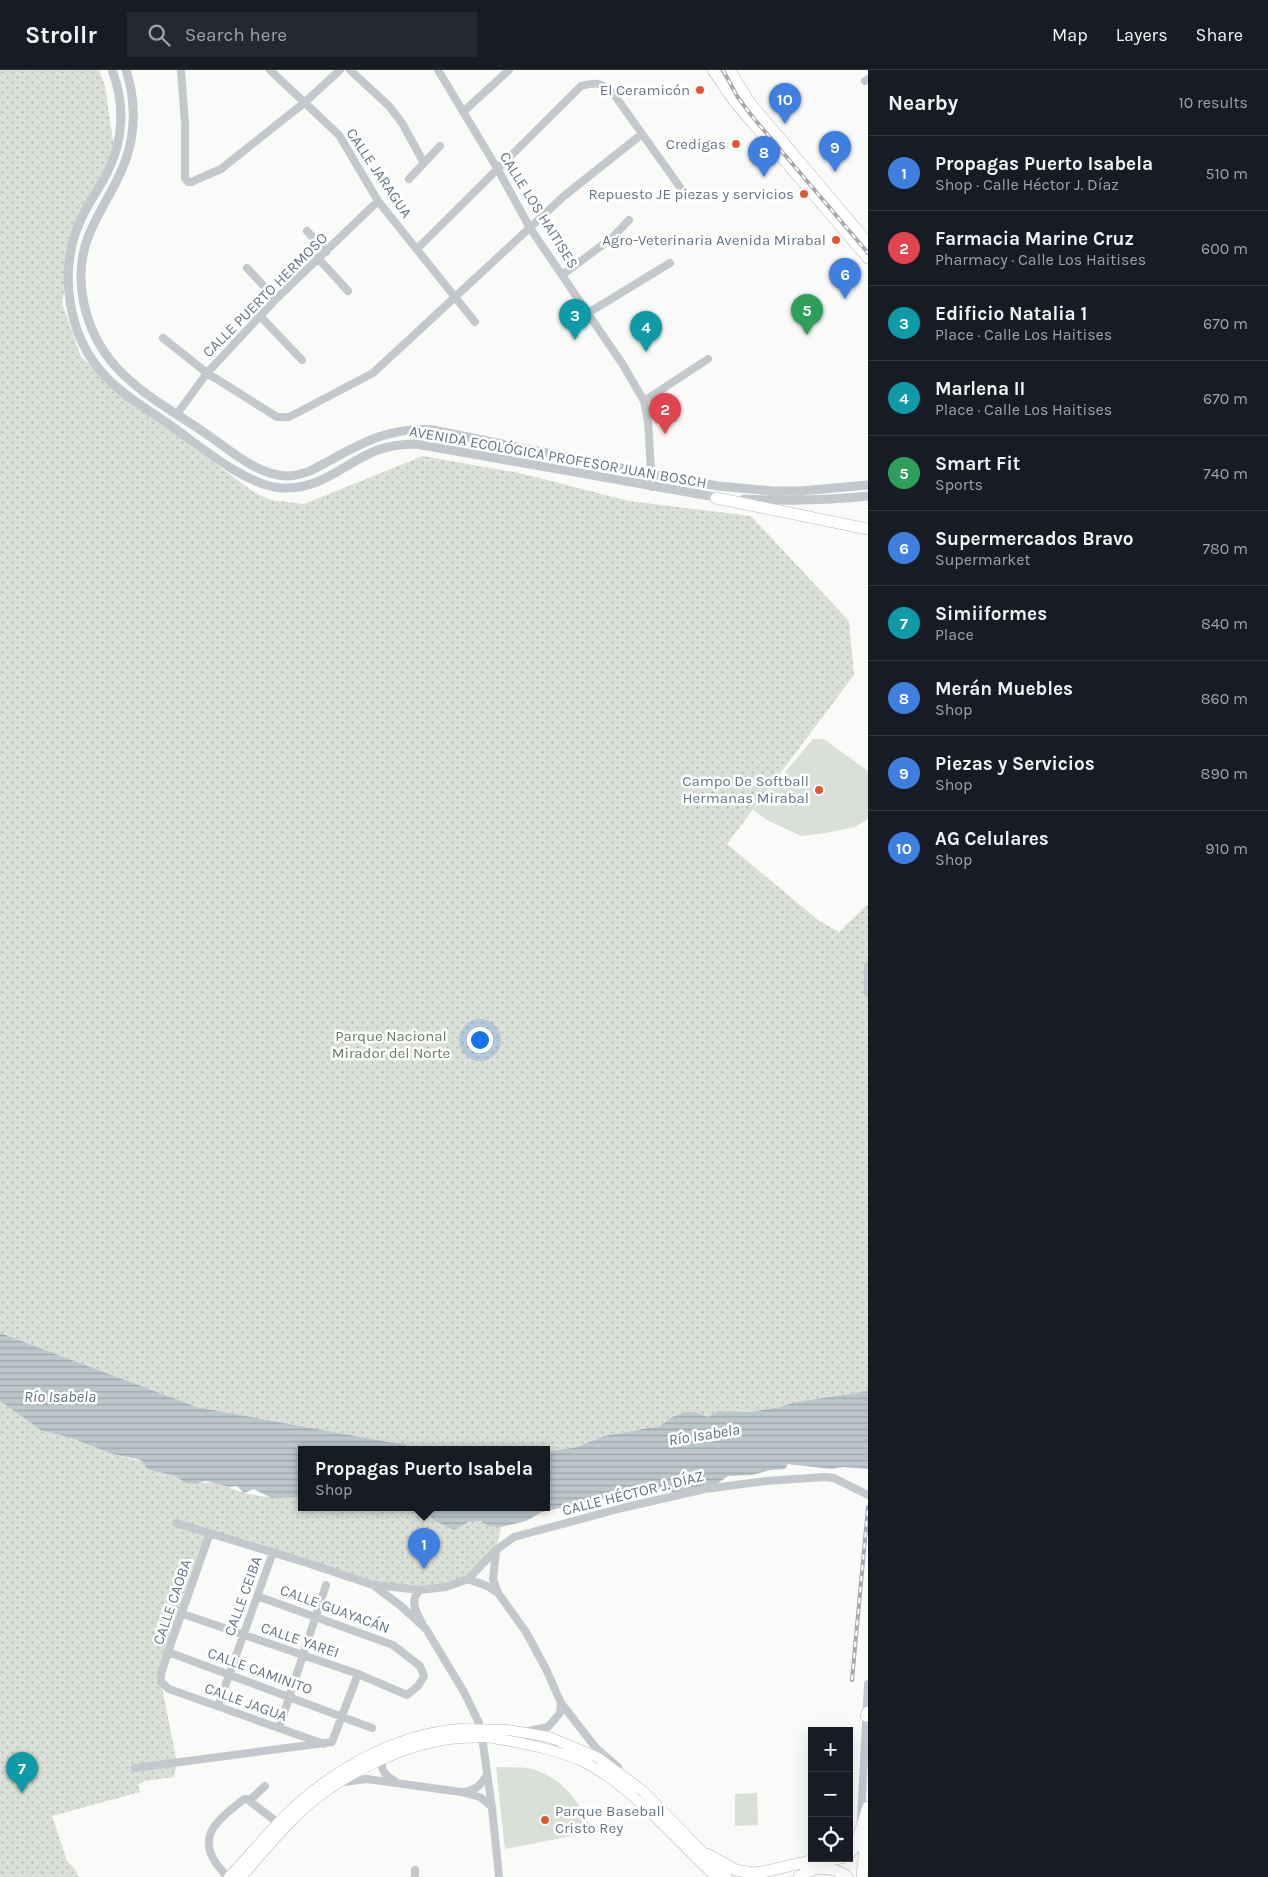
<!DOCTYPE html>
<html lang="en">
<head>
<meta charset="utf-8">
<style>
	:root { --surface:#171b24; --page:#242831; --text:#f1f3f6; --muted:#9ea1a6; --line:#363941; --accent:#0b8043 }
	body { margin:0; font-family:Karla,sans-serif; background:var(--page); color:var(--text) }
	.controls { position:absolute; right:15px; bottom:15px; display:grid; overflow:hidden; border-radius:0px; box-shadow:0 5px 20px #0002 }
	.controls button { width:45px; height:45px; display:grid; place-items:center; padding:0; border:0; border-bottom:1px solid var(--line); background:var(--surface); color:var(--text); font:25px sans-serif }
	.you { position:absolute; left:479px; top:969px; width:18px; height:18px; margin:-12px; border:4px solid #fff; border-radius:50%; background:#1a73e8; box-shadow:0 0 0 8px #1a73e833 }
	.badge { display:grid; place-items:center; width:32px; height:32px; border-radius:50%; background:var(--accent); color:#fff; font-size:16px; font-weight:700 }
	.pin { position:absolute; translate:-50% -41px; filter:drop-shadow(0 1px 2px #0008) }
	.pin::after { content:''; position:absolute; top:26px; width:18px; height:15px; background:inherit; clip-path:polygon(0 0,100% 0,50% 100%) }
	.popup { position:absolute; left:298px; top:1376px; width:252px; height:65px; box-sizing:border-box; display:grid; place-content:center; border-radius:0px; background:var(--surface); filter:drop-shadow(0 1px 4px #0005); font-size:16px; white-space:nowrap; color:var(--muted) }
	.popup b { font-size:19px; color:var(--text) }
	.popup::after { content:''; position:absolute; left:50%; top:100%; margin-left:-10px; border:10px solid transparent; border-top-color:var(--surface) }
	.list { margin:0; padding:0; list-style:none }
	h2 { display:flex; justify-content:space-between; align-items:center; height:65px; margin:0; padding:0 20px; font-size:21px }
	h2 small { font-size:16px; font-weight:400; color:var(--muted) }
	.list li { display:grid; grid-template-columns:32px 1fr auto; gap:15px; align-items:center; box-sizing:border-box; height:75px; padding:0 20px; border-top:1px solid var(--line) }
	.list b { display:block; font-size:19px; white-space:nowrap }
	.list p { margin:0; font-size:16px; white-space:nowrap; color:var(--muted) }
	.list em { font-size:16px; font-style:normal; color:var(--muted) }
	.icon { flex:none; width:28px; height:28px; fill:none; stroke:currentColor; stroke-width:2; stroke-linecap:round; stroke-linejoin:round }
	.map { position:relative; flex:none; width:868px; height:1807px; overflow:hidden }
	header { display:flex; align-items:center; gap:30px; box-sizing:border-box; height:70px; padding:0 25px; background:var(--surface); border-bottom:1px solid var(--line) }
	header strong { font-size:24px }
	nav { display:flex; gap:28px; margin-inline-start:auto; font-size:18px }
	.search { width:350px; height:45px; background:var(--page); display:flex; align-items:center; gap:12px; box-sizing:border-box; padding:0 18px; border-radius:0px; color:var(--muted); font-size:19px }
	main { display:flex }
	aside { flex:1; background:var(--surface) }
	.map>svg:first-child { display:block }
	.grass { fill:url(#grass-dots) }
	.garden { fill:#dadfd7 }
	.water { fill:url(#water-rules) }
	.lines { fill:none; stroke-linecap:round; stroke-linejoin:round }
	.secondary-casing { stroke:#b3babf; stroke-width:11 }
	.primary-casing { stroke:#b5babe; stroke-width:12 }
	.minor { stroke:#c3c8cc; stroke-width:8 }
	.tertiary { stroke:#c3c8cc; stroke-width:9 }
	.secondary { stroke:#fff; stroke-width:10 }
	.primary { stroke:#fff; stroke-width:11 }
	.rail-casing { stroke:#a2aab0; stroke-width:4 }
	.rail { stroke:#fff; stroke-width:2; stroke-dasharray:5.5; stroke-linecap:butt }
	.secondary-bridge-casing { stroke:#b3babf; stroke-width:11; stroke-linecap:butt }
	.secondary-bridge { stroke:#fff; stroke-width:10 }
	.poi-dot { fill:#e4572e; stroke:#fff; stroke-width:2 }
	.labels { text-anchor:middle; stroke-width:5; stroke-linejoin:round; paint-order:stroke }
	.poi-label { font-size:15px; fill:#657683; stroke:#fff; text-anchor:end }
	.street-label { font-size:15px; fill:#657683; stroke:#fff }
	.park-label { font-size:15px; fill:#687a64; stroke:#fff }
	.water-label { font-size:16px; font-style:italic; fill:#60757c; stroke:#fff }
</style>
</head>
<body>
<header>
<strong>Strollr</strong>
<div class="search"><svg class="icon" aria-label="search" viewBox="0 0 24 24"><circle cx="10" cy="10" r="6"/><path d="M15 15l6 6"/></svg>Search here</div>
<nav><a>Map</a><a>Layers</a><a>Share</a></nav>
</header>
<main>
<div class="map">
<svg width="868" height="1807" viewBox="0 0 868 1807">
	<defs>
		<pattern id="grass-dots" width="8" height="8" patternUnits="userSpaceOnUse" patternTransform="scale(1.25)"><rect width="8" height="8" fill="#dadfd7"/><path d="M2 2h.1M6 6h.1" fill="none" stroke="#b4b9b4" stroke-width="1.8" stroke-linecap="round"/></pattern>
		<pattern id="water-rules" width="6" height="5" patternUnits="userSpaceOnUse" patternTransform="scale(1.25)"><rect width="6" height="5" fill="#bbc7cb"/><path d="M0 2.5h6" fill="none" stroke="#9ca6aa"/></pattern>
	</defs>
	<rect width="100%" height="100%" fill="#fafaf8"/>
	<path class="grass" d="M 0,0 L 99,0 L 105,16 L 114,78 L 75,164 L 62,233 L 81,287 L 129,330 L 255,423 L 271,430 L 304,434 L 423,386 L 519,403 L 629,431 L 751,446 L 849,551 L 854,605 L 727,774 L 818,850 L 839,862 L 868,834 L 868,1321 L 796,1332 L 779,1337 L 751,1342 L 718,1341 L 708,1347 L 672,1347 L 660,1356 L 604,1366 L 577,1377 L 556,1381 L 433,1380 L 197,1337 L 0,1263 Z
		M 0,1330 L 42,1361 L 69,1367 L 112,1384 L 144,1392 L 146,1399 L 176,1406 L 185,1413 L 216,1413 L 244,1423 L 271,1428 L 301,1427 L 302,1438 L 417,1438 L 423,1439 L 435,1451 L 454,1460 C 475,1448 478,1450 501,1457 L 496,1480 L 468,1509 L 420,1520 L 373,1515 L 211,1463 L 161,1612 L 177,1693 L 174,1707 L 145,1711 L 138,1714 L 140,1722 L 52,1746 L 67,1791 L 75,1799 L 79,1807 L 0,1807 Z"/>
	<path class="garden" d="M 813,669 L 824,669 L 868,701 L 868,749 L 855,757 L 826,763 L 801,766 L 769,751 L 753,740 Z
		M 496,1697 C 508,1698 524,1696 536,1700 C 566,1711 580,1734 593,1762 L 505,1779 Z
		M 757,1723 L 758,1755 L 735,1756 L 735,1724 Z"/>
	<path class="water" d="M 0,1263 L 197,1337 L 433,1380 L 302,1380 L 301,1427 L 271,1428 L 254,1419 L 244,1423 L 237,1416 L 229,1417 L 206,1411 L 196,1414 L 185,1413 L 176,1406 L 146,1399 L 144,1392 L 137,1389 L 112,1384 L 69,1367 L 42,1361 L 2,1332 L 0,1331 Z
		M 868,1321 L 868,1399 L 843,1397 L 831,1399 L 788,1394 L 785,1399 L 771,1400 L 752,1405 L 728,1406 L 714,1416 L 676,1423 L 661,1419 L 629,1426 L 619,1425 L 542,1442 L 526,1451 L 501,1457 L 488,1456 L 481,1451 L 469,1452 L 454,1460 L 435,1451 L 422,1438 L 546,1438 L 547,1382 L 577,1377 L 604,1366 L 660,1356 L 672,1347 L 687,1342 L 695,1342 L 708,1347 L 718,1341 L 751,1342 L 779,1337 L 796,1332 Z"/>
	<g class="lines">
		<defs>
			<path id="secondary" d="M 508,1660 L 549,1667 L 597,1687 L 643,1721 L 727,1807
				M 505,1670 C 531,1675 558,1680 582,1691 C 631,1715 676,1770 716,1807
				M 229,1807 C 246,1789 261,1771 278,1753 C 324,1704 393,1664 460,1659
				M 241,1807 C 260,1786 278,1764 298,1744 C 339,1706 406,1671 462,1668"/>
			<path id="primary" d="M 713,0 L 735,32 L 868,188
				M 729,0 L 750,33 L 868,173
				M 716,428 L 868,459
				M 866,1646 L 868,1642
				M 707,1784 L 736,1800 L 752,1803 L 763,1802 L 810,1791 L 841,1788
				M 849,1784 L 855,1777 L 868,1737
				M 799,1807 C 815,1795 831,1795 847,1807
				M 862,1807 L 868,1748"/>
		</defs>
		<use href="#secondary" class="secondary-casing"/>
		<use href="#primary" class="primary-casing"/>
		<path class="minor" d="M 181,0 L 185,55 L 185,108 L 188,112 L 191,112 L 221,99 L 304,33 L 340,0
			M 270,0 L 339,65 L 378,131 L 475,252
			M 350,0 L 389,36 L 402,53 L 424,93
			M 438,0 L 497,98 L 530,158 L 623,295 L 644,331 L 648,351 L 652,417
			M 865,11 L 868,9
			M 463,42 L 509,0
			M 409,109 L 440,76
			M 307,161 L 326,182
			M 417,179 L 581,16 C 597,12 601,12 613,23 L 682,120
			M 318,188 L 348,221
			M 247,198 L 276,229
			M 562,205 L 612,168 L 629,150
			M 588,243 L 670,193
			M 260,246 L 302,290
			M 163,268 L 207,303 L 277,347 L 289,347 L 297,343 L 373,303 L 564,126 L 642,64
			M 644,331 L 708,289
			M 177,344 L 207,303 L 276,229 L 378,131
			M 868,896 L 868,923
			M 176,1453 L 304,1492 L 373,1515 L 401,1536 L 426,1559 L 464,1622 L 479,1653 L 482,1667 L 492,1738 L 499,1807
			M 210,1463 L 168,1582 L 161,1604 L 161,1612 L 169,1619 L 324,1674
			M 496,1482 L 493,1509 L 498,1523
			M 468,1509 L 487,1516 L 498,1523 L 526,1562 L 546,1599 L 561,1633 L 596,1678 L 618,1697
			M 374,1515 L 420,1520 L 446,1517 L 468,1509 L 496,1480 L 514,1467 L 622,1438 L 705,1419 L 766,1411 L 825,1407 L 834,1408 L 868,1425
			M 420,1520 C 409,1531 416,1542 422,1553
			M 183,1544 L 358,1604 L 407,1625 L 418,1616 L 424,1606 L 420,1596 L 393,1575 L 257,1526
			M 168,1582 L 372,1658
			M 218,1636 L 273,1482
			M 279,1658 L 326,1515
			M 529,1661 L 548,1657 L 560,1643 L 561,1633
			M 383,1689 C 379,1701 387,1706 396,1712
			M 135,1698 L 332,1672 L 358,1604
			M 344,1712 L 367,1709 L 461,1722 L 480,1727 L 492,1737
			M 464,1722 C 476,1720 481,1715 487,1705
			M 250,1730 L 265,1716
			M 861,1750 L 868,1614
			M 227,1807 C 223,1801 216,1795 213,1788 C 198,1761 226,1744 244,1729 L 247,1729 L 278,1753
			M 415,1807 L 415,1800"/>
		<path class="tertiary" d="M 112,0 C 125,34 124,70 107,103 C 100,117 90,131 83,145 C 57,197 66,266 107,308 C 125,327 149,340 170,355 C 200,376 245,415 281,418 C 321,420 342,395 375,381 C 388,376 401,374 416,374 L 721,428
			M 126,0 C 135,27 136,58 127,86 C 119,112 102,135 91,160 C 70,206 84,262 117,298 C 141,324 173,341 202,361 C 227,377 256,406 288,406 C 296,406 303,403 310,401 C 353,379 383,356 433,360 L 650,404 L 718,416 L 773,421 L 801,421 L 868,415
			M 744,429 C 786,431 826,431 868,426"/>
		<use href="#secondary" class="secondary"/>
		<use href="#primary" class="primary"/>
		<defs>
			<path id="rail" d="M 723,0 L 737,26 L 751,45 L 868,183
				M 852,1610 L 868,1437"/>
		</defs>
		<use href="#rail" class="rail-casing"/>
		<use href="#rail" class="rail"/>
		<defs>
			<path id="secondary-bridge" d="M 460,1659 L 508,1660
				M 462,1668 L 486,1667 L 505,1670"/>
		</defs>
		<use href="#secondary-bridge" class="secondary-bridge-casing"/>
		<use href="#secondary-bridge" class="secondary-bridge"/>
	</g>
	<g class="poi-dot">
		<circle cx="700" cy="20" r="5"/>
		<circle cx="736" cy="74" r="5"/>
		<circle cx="804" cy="124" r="5"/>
		<circle cx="836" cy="170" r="5"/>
		<circle cx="819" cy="720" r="5"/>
		<circle cx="545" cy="1750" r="5"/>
	</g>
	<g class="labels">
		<g class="poi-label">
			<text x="690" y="25">El Ceramicón</text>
			<text x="726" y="79">Credigas</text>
			<text x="794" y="129">Repuesto JE piezas y servicios</text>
			<text x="826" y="175">Agro-Veterinaria Avenida Mirabal</text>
			<text x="809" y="716">Campo De Softball<tspan x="809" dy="17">Hermanas Mirabal</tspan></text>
			<text x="555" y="1746" text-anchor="start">Parque Baseball<tspan x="555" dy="17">Cristo Rey</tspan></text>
		</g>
		<g class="street-label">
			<text transform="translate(379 103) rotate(56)" y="5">CALLE JARAGUA</text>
			<text transform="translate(539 140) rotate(58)" y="5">CALLE LOS HAITISES</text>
			<text transform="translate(265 225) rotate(-45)" y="5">CALLE PUERTO HERMOSO</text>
			<text transform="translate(558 387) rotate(10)" y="5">AVENIDA ECOLÓGICA PROFESOR JUAN BOSCH</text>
			<text transform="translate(633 1423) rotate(-14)" y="5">CALLE HÉCTOR J. DÍAZ</text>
			<text transform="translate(243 1526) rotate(-70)" y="5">CALLE CEIBA</text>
			<text transform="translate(172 1532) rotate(-71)" y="5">CALLE CAOBA</text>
			<text transform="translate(335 1539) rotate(20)" y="5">CALLE GUAYACÁN</text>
			<text transform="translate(300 1570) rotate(19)" y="5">CALLE YAREI</text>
			<text transform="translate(260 1601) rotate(20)" y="5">CALLE CAMINITO</text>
			<text transform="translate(246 1632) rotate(20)" y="5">CALLE JAGUA</text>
		</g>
		<g class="park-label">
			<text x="391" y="971">Parque Nacional<tspan x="391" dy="17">Mirador del Norte</tspan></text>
		</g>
		<g class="water-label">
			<text x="60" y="1332">Río Isabela</text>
			<text transform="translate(704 1364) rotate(-9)" y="6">Río Isabela</text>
		</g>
	</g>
</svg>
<div class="controls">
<button>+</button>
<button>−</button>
<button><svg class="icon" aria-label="locate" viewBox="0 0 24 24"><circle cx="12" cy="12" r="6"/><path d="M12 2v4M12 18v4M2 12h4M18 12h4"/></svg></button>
</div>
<div class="you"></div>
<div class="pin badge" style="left:424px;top:1499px;background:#3f7fe0">1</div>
<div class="popup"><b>Propagas Puerto Isabela</b>Shop</div>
<div class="pin badge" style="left:665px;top:364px;background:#e0444e">2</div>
<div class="pin badge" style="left:575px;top:270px;background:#0f9aa8">3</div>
<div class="pin badge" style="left:646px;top:282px;background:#0f9aa8">4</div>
<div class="pin badge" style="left:807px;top:265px;background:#2e9e5b">5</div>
<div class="pin badge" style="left:845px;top:229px;background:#3f7fe0">6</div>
<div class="pin badge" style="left:22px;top:1723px;background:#0f9aa8">7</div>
<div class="pin badge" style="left:764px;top:107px;background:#3f7fe0">8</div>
<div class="pin badge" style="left:835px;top:102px;background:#3f7fe0">9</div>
<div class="pin badge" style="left:785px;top:54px;background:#3f7fe0">10</div>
</div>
<aside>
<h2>Nearby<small>10 results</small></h2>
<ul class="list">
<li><span class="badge" style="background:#3f7fe0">1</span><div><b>Propagas Puerto Isabela</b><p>Shop · Calle Héctor J. Díaz</p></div><em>510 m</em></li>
<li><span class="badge" style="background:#e0444e">2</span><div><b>Farmacia Marine Cruz</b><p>Pharmacy · Calle Los Haitises</p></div><em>600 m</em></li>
<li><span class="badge" style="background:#0f9aa8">3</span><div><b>Edificio Natalia 1</b><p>Place · Calle Los Haitises</p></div><em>670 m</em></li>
<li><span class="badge" style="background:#0f9aa8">4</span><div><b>Marlena II</b><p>Place · Calle Los Haitises</p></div><em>670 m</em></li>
<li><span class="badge" style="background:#2e9e5b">5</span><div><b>Smart Fit</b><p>Sports</p></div><em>740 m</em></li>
<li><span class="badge" style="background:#3f7fe0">6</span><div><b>Supermercados Bravo</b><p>Supermarket</p></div><em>780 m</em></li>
<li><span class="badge" style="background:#0f9aa8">7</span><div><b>Simiiformes</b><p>Place</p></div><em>840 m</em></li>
<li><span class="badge" style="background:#3f7fe0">8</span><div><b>Merán Muebles</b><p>Shop</p></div><em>860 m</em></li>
<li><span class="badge" style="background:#3f7fe0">9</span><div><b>Piezas y Servicios</b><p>Shop</p></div><em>890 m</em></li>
<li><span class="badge" style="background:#3f7fe0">10</span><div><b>AG Celulares</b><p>Shop</p></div><em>910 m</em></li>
</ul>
</aside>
</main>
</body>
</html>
